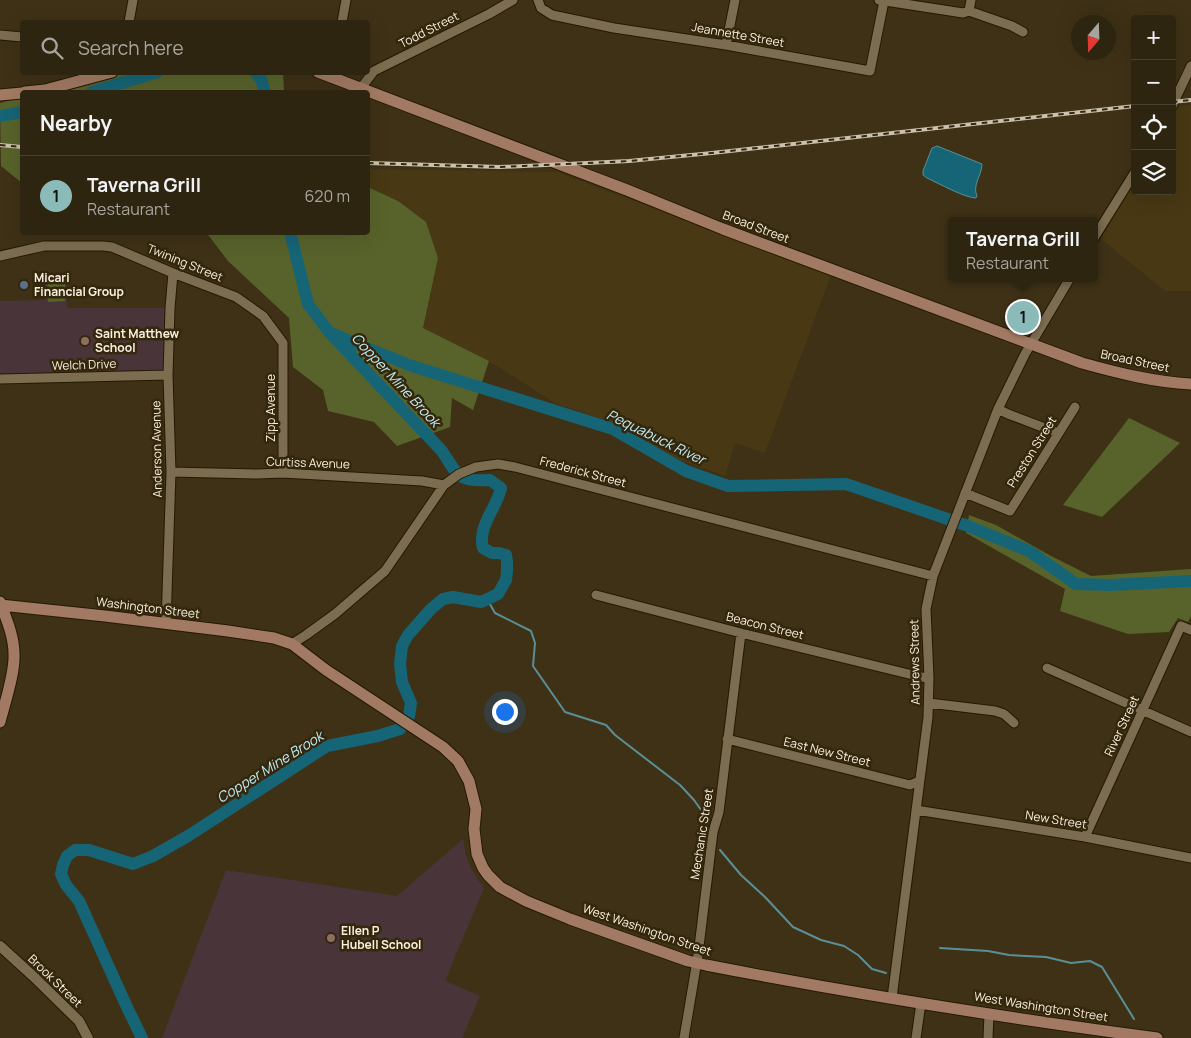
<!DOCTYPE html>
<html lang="en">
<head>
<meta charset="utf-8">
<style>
	:root { --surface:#2e2510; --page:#3a311e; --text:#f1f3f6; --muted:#a7a59f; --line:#494230; --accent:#8bbbb9 }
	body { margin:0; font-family:Manrope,sans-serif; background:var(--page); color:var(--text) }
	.controls { position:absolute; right:15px; top:15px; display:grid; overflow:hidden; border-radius:5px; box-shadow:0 5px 20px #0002 }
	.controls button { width:45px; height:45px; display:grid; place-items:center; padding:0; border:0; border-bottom:1px solid var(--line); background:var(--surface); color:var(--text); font:25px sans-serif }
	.compass { position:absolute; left:1071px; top:15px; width:45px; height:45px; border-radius:50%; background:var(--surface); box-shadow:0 5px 20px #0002; rotate:199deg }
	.you { position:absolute; left:504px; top:711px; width:18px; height:18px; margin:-12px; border:4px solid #fff; border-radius:50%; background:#1a73e8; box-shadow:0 0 0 8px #1a73e833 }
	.badge { display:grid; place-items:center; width:32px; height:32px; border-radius:50%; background:var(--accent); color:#111; font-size:16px; font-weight:700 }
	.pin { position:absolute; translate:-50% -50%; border:2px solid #fff; box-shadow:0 1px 5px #0006 }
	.popup { position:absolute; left:948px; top:217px; width:150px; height:65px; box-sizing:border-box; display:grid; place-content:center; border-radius:5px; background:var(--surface); filter:drop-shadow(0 1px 4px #0005); font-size:16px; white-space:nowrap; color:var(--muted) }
	.popup b { font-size:19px; color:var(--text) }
	.popup::after { content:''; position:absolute; left:50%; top:100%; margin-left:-10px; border:10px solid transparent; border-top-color:var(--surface) }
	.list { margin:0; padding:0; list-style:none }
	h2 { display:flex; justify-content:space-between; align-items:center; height:65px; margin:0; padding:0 20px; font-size:21px }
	h2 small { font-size:16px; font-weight:400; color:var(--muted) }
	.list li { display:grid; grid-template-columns:32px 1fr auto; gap:15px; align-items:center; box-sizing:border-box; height:80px; padding:0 20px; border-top:1px solid var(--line) }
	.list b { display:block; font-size:19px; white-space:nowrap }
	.list p { margin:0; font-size:16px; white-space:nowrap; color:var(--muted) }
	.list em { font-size:16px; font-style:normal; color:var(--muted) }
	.icon { flex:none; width:28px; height:28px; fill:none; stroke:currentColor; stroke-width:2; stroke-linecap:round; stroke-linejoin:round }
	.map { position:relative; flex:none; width:1191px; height:1038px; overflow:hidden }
	.search { position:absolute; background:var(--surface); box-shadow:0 5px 20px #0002; left:20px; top:20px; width:350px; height:55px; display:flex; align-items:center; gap:12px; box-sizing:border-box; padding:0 18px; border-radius:5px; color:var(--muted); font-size:19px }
	.panel { position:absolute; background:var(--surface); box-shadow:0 5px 20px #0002; left:20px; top:90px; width:350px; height:145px; border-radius:5px }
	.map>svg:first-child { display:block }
	.built { fill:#483814 }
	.education { fill:#493539 }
	.green { fill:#58632b }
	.water { fill:#166576; stroke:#5a8f96 }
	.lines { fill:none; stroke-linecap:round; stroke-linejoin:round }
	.stream { stroke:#5a8f96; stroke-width:2 }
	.river { stroke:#166576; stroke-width:12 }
	.minor-casing { stroke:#251900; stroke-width:11 }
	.tertiary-casing { stroke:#251900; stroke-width:12 }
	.secondary-casing { stroke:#251900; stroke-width:13 }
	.minor { stroke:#7c6d50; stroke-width:9 }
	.tertiary { stroke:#7c6d50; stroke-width:10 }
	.secondary { stroke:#a27a63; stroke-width:11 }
	.rail-casing { stroke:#cac1ae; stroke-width:4 }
	.rail { stroke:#34270b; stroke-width:2; stroke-dasharray:5.5; stroke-linecap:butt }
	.service-dot { fill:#5c6f8a; stroke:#34270b; stroke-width:2 }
	.education-dot { fill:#8d6e63; stroke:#34270b; stroke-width:2 }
	.labels { text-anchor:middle; stroke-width:5; stroke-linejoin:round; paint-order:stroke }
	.street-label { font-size:12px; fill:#f8f0e0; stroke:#34270b }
	.poi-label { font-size:12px; font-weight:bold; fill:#f8f0e0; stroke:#34270b; text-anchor:start }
	.water-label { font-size:14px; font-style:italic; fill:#bfedf9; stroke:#34270b }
</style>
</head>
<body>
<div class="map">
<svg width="1191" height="1038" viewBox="0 0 1191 1038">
	<rect width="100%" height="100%" fill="#3e3116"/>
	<path class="built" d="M 1191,105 L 1191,291 L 1165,291 L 1101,239 L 1135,181 L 1135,191 L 1172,191 L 1172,117 L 1179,106 Z
		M 368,169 L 557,172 L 831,275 L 765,453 L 735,443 L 725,476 L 674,458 L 623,426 L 555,403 L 489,361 L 423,328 L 438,258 L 398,201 L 368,187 Z"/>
	<path class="education" d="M 66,273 L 67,308 L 170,308 L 168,375 L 0,379 L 0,301 L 45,300 L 45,274 Z
		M 463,839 L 466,856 L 471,868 L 477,878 L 484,888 L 445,981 L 480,996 L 462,1038 L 162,1038 L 226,870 L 397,896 Z"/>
	<path class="green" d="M 123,73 L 283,72 L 284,92 L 43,92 Z
		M 22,97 L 22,183 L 1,166 L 0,103 Z
		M 368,187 L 398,201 L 426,222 L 438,258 L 423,328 L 489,361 L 473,410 L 452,398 L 450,427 L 397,446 L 374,422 L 328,411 L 323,390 L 293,367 L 289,318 L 228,261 L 209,236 L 203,233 L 368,232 Z
		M 47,275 L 65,275 L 65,301 L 48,302 Z
		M 1129,418 L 1180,443 L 1102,517 L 1063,505 Z
		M 969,515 L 996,525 L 1051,556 L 1091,576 L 1191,569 L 1191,616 L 1188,622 L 1178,618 L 1169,632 L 1128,634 L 1060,611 L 1065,589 L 966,533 Z"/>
	<path class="water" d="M 937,146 L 982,164 C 982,175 972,185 977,196 L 976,198 C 965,198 938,183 927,178 L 923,175 L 923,171 L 932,148 Z"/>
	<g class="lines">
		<path class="stream" d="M 96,91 L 96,92
			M 487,599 L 495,613 L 531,631 L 535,643 L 533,666 L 565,712 L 606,725 L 615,735 L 680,785 L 694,800 L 706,817
			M 720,850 L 741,875 L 765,897 L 793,927 L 821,940 L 844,946 L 858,955 L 872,969 L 886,973
			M 940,948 L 988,951 L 1009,955 L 1046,957 L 1071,963 L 1090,961 L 1102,967 L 1134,1019"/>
		<path class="river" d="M 255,72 L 261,79 L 265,92
			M 92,92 L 158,72
			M 0,116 L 22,112
			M 290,232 L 308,304 L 329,332 L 354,343 L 412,366 L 613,429 L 686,471 L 728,486 L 846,484 L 968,526 L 1029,551 L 1076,584 L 1111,585 L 1191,581
			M 142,1038 L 126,1005 L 79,901 L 66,885 L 61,874 L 63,865 L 67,856 L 75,850 L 89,850 L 133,864 L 153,856 L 188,836 L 327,746 L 378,736 L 400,729 L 409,716 L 411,703 L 402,682 L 400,664 L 402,646 L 408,635 L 431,609 L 443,599 L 453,597 L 481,602 L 498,594 L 506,580 L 507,571 L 507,561 L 506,555 L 499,553 L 492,553 L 483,548 C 477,526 497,508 501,488 L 490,480 C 458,482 458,476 442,451 L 329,332"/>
		<defs>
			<path id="minor" d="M 538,0 L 541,8 L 552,15 L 614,28 L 726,45 L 870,71 L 884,1
				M 879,0 L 963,13 L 969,11 L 1012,26 L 1023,32
				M 969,11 L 971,0
				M 129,22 L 133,0
				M 342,22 L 346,0
				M 0,35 L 22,37
				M 726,45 L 735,0
				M 361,88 L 374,71 L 489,14 L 513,0
				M 1172,106 L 1191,66
				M 1094,238 L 1135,172
				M 0,256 L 44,246 L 103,246 L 112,247 L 173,273 L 236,297 L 263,316 L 283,343 L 283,473
				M 0,379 L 168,375
				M 998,409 L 1008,414 L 1058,433
				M 171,472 L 257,474 L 283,473 L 422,481 L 444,485
				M 965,493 L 1010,511 L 1075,407
				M 596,595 L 741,633 L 921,677 L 929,678
				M 166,624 L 171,472 L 168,375 L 170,308 L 173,273
				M 292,644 L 306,635 L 335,614 L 385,571 L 444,485 L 459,474 L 476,467 L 498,464 L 515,467 L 933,576
				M 1047,668 L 1191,732
				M 929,703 L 995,711 L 1004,714 L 1014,723
				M 727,739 L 910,785 L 919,781
				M 916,810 L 1085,837 L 1191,858
				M 1085,837 L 1181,626 L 1191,630
				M 892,998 L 928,717 L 929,678 L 926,609 L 933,576 L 998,409 L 1025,354 L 1070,278
				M 684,1038 L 698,955 L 713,832 L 719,812 L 741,633
				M 916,1038 L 921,1003
				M 988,1038 L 989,1014"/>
			<path id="tertiary" d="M 0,946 L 33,976 L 79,1021 L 88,1038"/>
			<path id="secondary" d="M 318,72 L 627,190 L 723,229 L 1082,363 C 1118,373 1154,382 1191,384
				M 25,92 L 45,90 L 112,72
				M 0,95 L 22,93
				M 0,602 C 6,618 14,636 14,654 C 15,673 5,702 0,722
				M 0,605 L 105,616 L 228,631 L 274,638 L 292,644 L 326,670 L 443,747 L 458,761 L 469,781 L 476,809 L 474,829 L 477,854 L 483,868 L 488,875 L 500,887 L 526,901 L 570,919 L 688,961 L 706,965 C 855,994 1006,1018 1157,1038"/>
		</defs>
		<use href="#minor" class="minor-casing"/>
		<use href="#tertiary" class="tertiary-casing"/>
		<use href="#secondary" class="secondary-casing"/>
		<use href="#minor" class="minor"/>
		<use href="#tertiary" class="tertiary"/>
		<use href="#secondary" class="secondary"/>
		<defs>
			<path id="rail" d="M 1172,102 L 1191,100
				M 0,145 L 22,147
				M 368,163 L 500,167 L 629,161 L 712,153 L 1135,106"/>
		</defs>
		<use href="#rail" class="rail-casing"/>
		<use href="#rail" class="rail"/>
	</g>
	<circle class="service-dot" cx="24" cy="285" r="5"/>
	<g class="education-dot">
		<circle cx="85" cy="341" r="5"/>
		<circle cx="331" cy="938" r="5"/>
	</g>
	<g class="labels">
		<g class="street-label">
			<text transform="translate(429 30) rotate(-27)" y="4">Todd Street</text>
			<text transform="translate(738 35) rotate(10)" y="4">Jeannette Street</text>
			<text transform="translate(756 227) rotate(21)" y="4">Broad Street</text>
			<text transform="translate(185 263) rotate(22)" y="4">Twining Street</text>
			<text transform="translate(1135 361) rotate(12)" y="4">Broad Street</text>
			<text transform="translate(84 365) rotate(-2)" y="4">Welch Drive</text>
			<text transform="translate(271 408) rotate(-90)" y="4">Zipp Avenue</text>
			<text transform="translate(157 449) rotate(-91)" y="4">Anderson Avenue</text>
			<text transform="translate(1032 452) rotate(-58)" y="4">Preston Street</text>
			<text transform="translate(308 463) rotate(2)" y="4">Curtiss Avenue</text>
			<text transform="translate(583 472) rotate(15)" y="4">Frederick Street</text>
			<text transform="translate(148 608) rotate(7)" y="4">Washington Street</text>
			<text transform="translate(765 626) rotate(14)" y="4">Beacon Street</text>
			<text transform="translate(915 662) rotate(-91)" y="4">Andrews Street</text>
			<text transform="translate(1122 726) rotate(-65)" y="4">River Street</text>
			<text transform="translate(827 752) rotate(14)" y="4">East New Street</text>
			<text transform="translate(1056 820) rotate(9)" y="4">New Street</text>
			<text transform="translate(702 834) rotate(-81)" y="4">Mechanic Street</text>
			<text transform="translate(647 930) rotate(19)" y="4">West Washington Street</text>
			<text transform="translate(55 981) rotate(44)" y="4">Brook Street</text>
			<text transform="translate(1041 1007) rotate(9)" y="4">West Washington Street</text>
		</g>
		<g class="poi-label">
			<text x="34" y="282">Micari<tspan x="34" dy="14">Financial Group</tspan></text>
			<text x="95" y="338">Saint Matthew<tspan x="95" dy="14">School</tspan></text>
			<text x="341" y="935">Ellen P<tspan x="341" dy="14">Hubell School</tspan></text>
		</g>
		<g class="water-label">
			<text transform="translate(396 380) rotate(47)" y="5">Copper Mine Brook</text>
			<text transform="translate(656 437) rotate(26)" y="5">Pequabuck River</text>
			<text transform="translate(270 767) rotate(-32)" y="5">Copper Mine Brook</text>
		</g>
	</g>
</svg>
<div class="controls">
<button>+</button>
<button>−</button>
<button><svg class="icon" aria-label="locate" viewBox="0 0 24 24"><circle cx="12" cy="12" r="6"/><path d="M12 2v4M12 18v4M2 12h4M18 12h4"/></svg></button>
<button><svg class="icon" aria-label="layers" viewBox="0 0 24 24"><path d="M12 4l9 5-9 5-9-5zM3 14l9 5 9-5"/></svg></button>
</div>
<svg class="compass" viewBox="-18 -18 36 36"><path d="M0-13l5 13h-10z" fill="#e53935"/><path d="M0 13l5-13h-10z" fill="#a7a59f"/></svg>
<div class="you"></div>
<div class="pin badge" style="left:1023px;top:317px">1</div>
<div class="popup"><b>Taverna Grill</b>Restaurant</div>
<div class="search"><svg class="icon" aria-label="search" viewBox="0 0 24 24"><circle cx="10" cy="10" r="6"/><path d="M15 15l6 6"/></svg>Search here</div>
<section class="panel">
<h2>Nearby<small></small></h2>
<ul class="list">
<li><span class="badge">1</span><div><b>Taverna Grill</b><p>Restaurant</p></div><em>620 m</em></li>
</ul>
</section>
</div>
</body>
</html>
